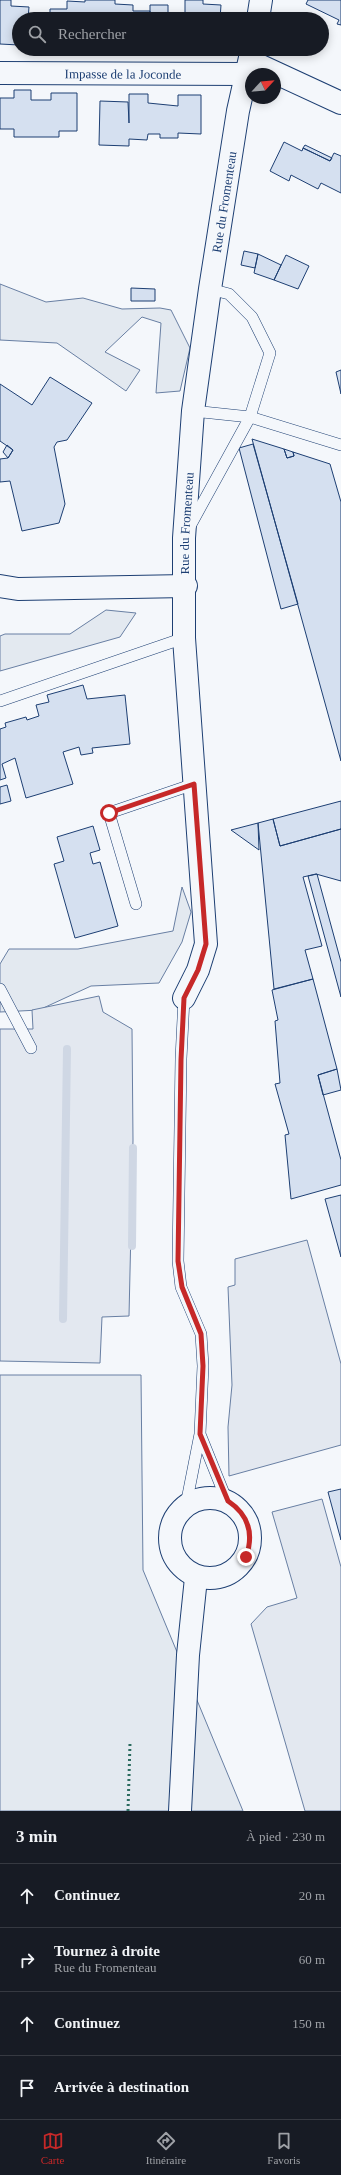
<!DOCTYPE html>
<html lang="fr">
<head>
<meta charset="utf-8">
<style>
	:root { --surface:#171b24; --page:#20242c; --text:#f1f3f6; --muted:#9ea1a6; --line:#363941; --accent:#c62828 }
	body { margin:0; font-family:Georgia,serif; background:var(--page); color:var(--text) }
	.compass { position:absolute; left:245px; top:68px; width:36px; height:36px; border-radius:50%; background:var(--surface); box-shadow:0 2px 10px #0003; rotate:64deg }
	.stop { position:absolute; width:12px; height:12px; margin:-9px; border:3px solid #c62828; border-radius:50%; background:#fff }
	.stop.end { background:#c62828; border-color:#fff; box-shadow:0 1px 4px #0008 }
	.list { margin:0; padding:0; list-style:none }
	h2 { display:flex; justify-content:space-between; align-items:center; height:52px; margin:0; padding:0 16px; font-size:17px }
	h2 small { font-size:13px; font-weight:400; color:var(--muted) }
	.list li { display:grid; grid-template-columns:26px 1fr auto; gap:12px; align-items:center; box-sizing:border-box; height:64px; padding:0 16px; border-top:1px solid var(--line) }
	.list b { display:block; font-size:15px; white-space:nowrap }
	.list p { margin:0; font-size:13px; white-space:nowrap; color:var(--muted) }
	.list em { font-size:13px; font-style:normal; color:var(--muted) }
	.icon { flex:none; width:22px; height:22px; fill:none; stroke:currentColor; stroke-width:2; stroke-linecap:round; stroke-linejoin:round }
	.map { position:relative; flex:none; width:341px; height:1811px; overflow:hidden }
	.search { position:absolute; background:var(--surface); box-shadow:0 2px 10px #0003; left:12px; right:12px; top:12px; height:44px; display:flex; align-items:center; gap:10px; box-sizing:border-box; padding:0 14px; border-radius:22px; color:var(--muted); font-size:15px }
	.sheet { height:308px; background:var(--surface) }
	nav { display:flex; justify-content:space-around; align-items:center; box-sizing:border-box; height:56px; border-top:1px solid var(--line); background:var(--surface); font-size:11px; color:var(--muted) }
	nav a { display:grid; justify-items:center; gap:2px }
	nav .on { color:var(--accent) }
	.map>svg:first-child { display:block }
	.green { fill:#e3e9f0; stroke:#687fa3 }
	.parking { fill:#e3e8f0; stroke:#687fa3 }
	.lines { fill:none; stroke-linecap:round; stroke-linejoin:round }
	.stream { stroke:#cfd7e4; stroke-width:8 }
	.building { fill:#d5e0f0; stroke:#1d3f73 }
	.lane-casing { stroke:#1d3f73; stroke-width:12 }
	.street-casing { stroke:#1d3f73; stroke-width:24 }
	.lane { stroke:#f4f7fb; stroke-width:11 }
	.street { stroke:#f4f7fb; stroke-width:22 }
	.hedge { stroke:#2c6c60; stroke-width:3; stroke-dasharray:2 3; stroke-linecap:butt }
	.route { stroke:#c62828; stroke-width:5 }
	.labels { text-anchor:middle; stroke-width:3; stroke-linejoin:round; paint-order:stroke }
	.street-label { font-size:13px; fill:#1d3f73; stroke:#f4f7fb }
</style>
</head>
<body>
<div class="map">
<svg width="341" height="1811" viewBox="0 0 341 1811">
	<rect width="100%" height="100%" fill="#f4f7fb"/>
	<path class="green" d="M 0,284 L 46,302 L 83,298 L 122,309 L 160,308 L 171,310 L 190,348 L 180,391 L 156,393 L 161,323 L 142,317 L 105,352 L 140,370 L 126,391 L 57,343 L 0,340 Z
		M 106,610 L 136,613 L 120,637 L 0,671 L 0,636 L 5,634 L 70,634 Z
		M 182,887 L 191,912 L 182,942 L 159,983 L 91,986 L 39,1010 L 0,1012 L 0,964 L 9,949 L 78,949 L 173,931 Z
		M 0,1375 L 141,1375 L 143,1570 L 243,1811 L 0,1811 Z"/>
	<path class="parking" d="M 99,996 L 103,1012 L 132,1029 L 133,1140 L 129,1316 L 102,1317 L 100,1363 L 0,1361 L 0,1029 L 33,1029 L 32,1010 Z
		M 307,1240 L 341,1364 L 341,1445 L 229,1476 L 228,1427 L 232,1385 L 228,1287 L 235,1285 L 235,1259 Z
		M 322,1499 L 341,1567 L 341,1811 L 305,1811 L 251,1624 L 267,1607 L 297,1598 L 272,1512 Z"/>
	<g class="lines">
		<path class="stream" d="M 132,1246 L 133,1148
			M 63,1319 L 67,1049"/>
	</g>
	<path class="building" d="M 0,0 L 11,0 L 11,6 L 29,7 L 28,19 L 19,19 L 19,45 L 0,44 Z
		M 85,0 L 115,0 L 115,4 L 133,5 L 133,11 L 150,11 L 150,19 L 50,19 L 50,9 L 67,9 L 67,1 L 85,2 Z
		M 185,0 L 203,0 L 203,4 L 221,5 L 220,19 L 150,19 L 150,5 L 168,5 L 168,13 L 185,13 Z
		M 308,0 L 341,0 L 341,25 L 337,24 L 339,20 L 306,4 Z
		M 148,49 L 166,49 L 166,52 L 148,51 Z
		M 14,90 L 31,90 L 31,100 L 51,100 L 51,93 L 77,93 L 77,131 L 59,131 L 59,137 L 14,137 L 14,129 L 0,129 L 0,98 L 14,98 Z
		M 129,94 L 148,94 L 148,103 L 178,106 L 178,95 L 201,95 L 201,134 L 178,133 L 178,138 L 160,138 L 160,134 L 148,134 L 147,140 L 129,139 L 129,146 L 99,145 L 100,101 L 128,102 L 129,123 Z
		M 284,142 L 302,151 L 303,148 L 330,161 L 334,153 L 341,156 L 341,193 L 321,183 L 318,189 L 291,175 L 289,181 L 270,171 Z
		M 305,145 L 332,158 L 330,161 L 303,148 Z
		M 244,251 L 258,254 L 255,268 L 241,265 Z
		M 258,254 L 281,265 L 274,280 L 254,273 Z
		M 286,255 L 309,266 L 298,289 L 274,280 Z
		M 131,288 L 155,289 L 155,301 L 131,301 Z
		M 341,370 L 341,394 L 336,372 Z
		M 50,377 L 92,403 L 67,440 L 57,442 L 54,447 L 65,504 L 59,523 L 22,531 L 10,481 L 0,482 L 0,459 L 8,458 L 13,450 L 0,441 L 0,384 L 32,405 Z
		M 252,439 L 284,449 L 287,458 L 294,456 L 293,452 L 330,464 L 341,502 L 341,761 Z
		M 253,444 L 298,604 L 281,609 L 239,448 Z
		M 7,445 L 13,450 L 8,458 L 3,452 Z
		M 284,449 L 293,452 L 294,456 L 287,458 Z
		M 83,685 L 87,699 L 125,695 L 130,744 L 92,748 L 93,753 L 81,755 L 79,747 L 63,752 L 73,784 L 26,798 L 15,758 L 2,764 L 6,778 L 0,780 L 0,729 L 6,727 L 5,723 L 26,717 L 27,720 L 39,716 L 36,705 L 49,702 L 47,695 Z
		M 7,785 L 11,801 L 0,804 L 0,787 Z
		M 341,801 L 341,829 L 280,846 L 273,819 Z
		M 273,819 L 280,846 L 341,829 L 341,881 L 316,874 L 303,877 L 322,946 L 305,950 L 313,979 L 274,989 L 258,823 Z
		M 258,823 L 259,850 L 231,830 Z
		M 93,826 L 100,850 L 90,853 L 93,864 L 100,862 L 118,926 L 75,938 L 54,864 L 64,861 L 57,837 Z
		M 317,874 L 341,962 L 341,997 L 308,876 Z
		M 313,979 L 337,1069 L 318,1075 L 341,1160 L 341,1185 L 291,1199 L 285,1135 L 289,1134 L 275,1084 L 280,1083 L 275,1021 L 278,1020 L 272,990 Z
		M 337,1069 L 341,1090 L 323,1095 L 318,1075 Z
		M 341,1195 L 341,1257 L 325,1199 Z
		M 341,1489 L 341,1540 L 328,1492 Z"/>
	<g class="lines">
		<defs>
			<path id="lane" d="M 193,411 L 250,417 L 341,445
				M 189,528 L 250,417 L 270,353 L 252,317 L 229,294 L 210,289
				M 0,701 L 184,638
				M 136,904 L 109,813 L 194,784
				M 0,989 L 31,1048
				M 184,998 L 181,1059 L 178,1261 L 181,1287 L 201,1334 L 203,1366 L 200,1434 L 186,1505
				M 200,1434 L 227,1501"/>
			<g id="street">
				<path d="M 258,19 L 261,0"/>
				<path d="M 250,61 L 341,103"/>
				<path id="s1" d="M 0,73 L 247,74"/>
				<path d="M 0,586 L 18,589 L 186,586"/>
				<path id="s2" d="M 184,998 L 198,970 L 206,944 L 184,638 L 184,538 L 193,411 L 210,289 L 238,111 L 252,49"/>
				<circle cx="210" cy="1538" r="40"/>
				<path d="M 180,1811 L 188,1655 L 196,1578"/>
			</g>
		</defs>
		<use href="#lane" class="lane-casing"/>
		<use href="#street" class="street-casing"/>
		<use href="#lane" class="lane"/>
		<use href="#street" class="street"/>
		<path class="hedge" d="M 128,1811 L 130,1743"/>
	</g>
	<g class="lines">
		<path class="route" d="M 109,813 L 194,784 L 206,944 L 198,970 L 184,998 L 181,1060 L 178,1261 L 182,1287 L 201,1334 L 203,1366 L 200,1434 L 228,1501 C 249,1515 254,1534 246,1557"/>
	</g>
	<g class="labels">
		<g class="street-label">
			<text dy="5" stroke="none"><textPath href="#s1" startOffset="123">Impasse de la Joconde</textPath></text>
			<text dy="5" stroke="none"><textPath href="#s2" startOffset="804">Rue du Fromenteau</textPath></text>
			<text dy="5" stroke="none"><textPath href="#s2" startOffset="480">Rue du Fromenteau</textPath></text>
		</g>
	</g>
</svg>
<svg class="compass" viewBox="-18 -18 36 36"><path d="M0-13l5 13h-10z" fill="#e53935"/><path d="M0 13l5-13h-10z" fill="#9ea1a6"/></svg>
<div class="stop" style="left:109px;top:813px"></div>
<div class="stop end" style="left:246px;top:1557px"></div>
<div class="search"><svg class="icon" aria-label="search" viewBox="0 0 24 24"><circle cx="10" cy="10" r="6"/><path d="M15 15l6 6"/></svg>Rechercher</div>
</div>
<section class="sheet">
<h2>3 min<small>À pied · 230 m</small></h2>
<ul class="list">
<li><svg class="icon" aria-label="ahead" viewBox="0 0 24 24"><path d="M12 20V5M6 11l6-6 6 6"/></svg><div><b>Continuez</b></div><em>20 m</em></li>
<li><svg class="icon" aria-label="right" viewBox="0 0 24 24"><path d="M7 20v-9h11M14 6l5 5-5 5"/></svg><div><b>Tournez à droite</b><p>Rue du Fromenteau</p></div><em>60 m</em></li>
<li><svg class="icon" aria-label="ahead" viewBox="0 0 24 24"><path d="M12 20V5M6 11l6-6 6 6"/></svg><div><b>Continuez</b></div><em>150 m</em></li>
<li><svg class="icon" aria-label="arrive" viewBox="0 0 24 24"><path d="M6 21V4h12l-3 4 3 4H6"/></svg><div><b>Arrivée à destination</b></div></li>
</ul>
</section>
<nav>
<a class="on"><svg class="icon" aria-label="map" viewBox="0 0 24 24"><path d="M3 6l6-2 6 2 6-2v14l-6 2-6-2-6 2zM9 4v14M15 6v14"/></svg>Carte</a>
<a><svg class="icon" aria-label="directions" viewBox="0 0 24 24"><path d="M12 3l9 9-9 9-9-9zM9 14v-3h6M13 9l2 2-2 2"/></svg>Itinéraire</a>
<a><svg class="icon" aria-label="saved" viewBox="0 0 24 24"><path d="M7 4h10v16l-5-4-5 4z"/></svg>Favoris</a>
</nav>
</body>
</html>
